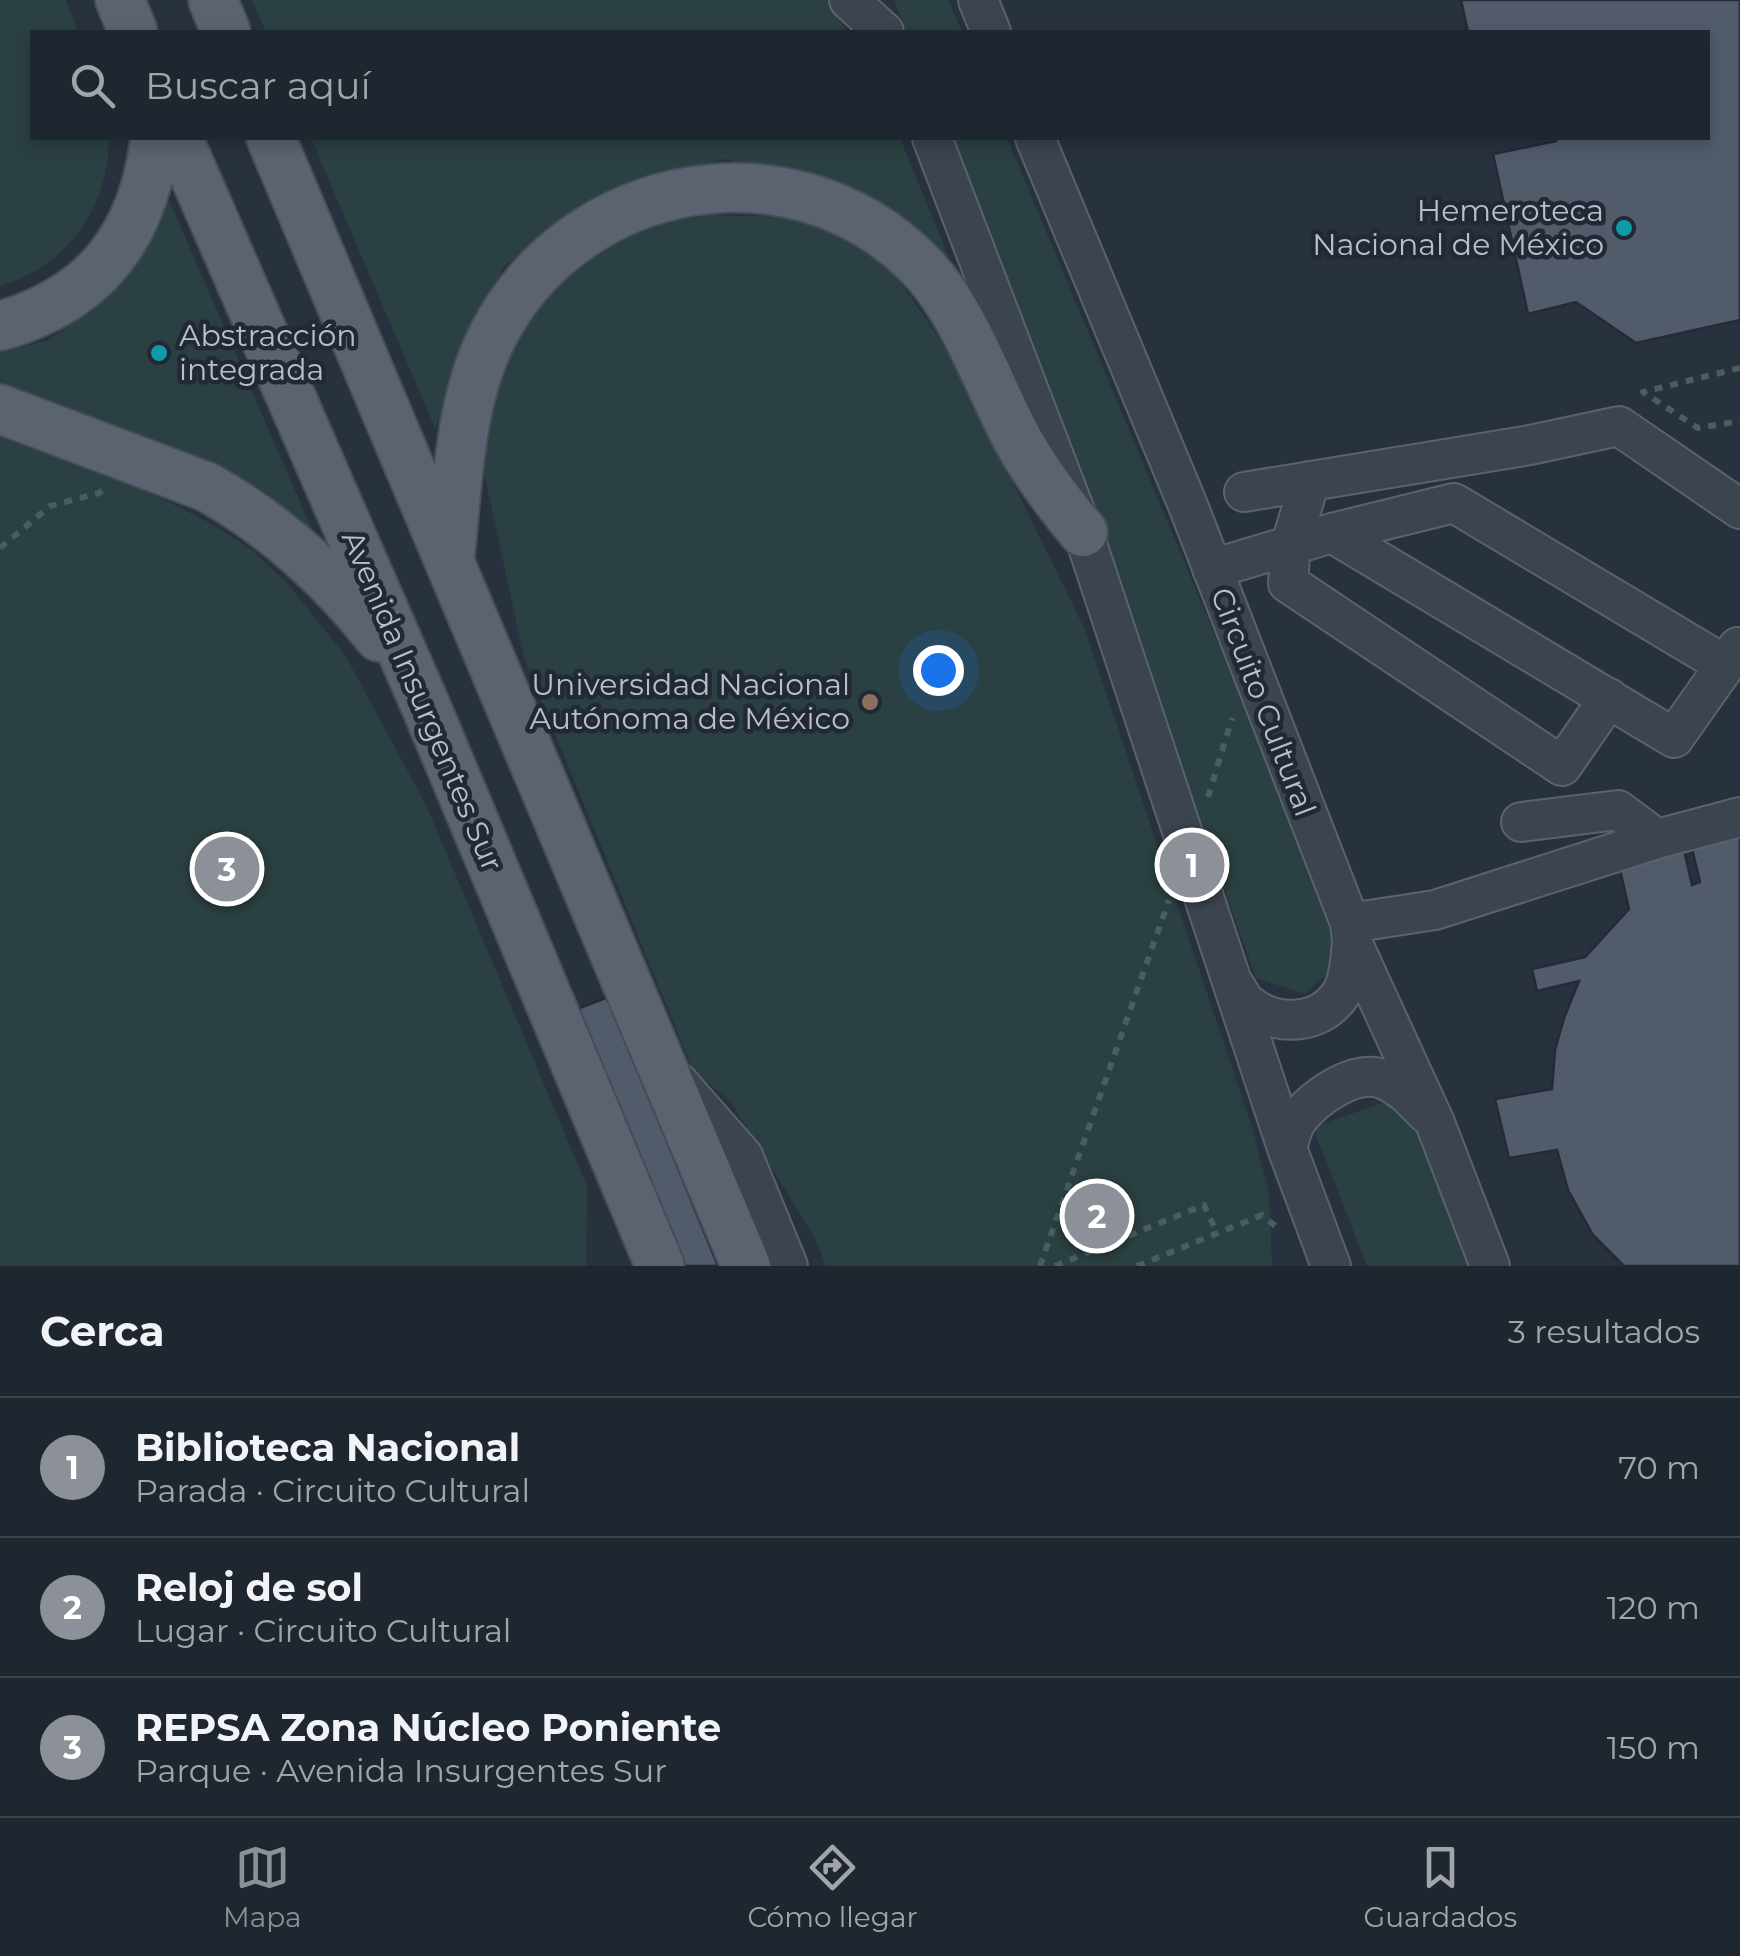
<!DOCTYPE html>
<html lang="es">
<head>
<meta charset="utf-8">
<style>
	:root { --surface:#1e262f; --page:#2b323b; --text:#f1f3f6; --muted:#a1a5aa; --line:#3c434b; --accent:#8c9099 }
	body { margin:0; font-family:Montserrat,sans-serif; background:var(--page); color:var(--text) }
	.you { position:absolute; left:938px; top:670px; width:35px; height:35px; margin:-25px; border:8px solid #fff; border-radius:50%; background:#1a73e8; box-shadow:0 0 0 15px #1a73e833 }
	.badge { display:grid; place-items:center; width:65px; height:65px; border-radius:50%; background:var(--accent); color:#fff; font-size:32px; font-weight:700 }
	.pin { position:absolute; translate:-50% -50%; border:5px solid #fff; box-shadow:0 2px 10px #0006 }
	.list { margin:0; padding:0; list-style:none }
	h2 { display:flex; justify-content:space-between; align-items:center; height:130px; margin:0; padding:0 40px; font-size:42px }
	h2 small { font-size:32px; font-weight:400; color:var(--muted) }
	.list li { display:grid; grid-template-columns:65px 1fr auto; gap:30px; align-items:center; box-sizing:border-box; height:140px; padding:0 40px; border-top:2px solid var(--line) }
	.list b { display:block; font-size:38px; white-space:nowrap }
	.list p { margin:0; font-size:32px; white-space:nowrap; color:var(--muted) }
	.list em { font-size:32px; font-style:normal; color:var(--muted) }
	.icon { flex:none; width:55px; height:55px; fill:none; stroke:currentColor; stroke-width:2; stroke-linecap:round; stroke-linejoin:round }
	.map { position:relative; flex:none; width:1740px; height:1266px; overflow:hidden }
	.search { position:absolute; background:var(--surface); box-shadow:0 5px 15px #0003; left:30px; right:30px; top:30px; height:110px; display:flex; align-items:center; gap:25px; box-sizing:border-box; padding:0 35px; border-radius:0px; color:var(--muted); font-size:38px }
	.sheet { height:550px; background:var(--surface) }
	nav { display:flex; justify-content:space-around; align-items:center; box-sizing:border-box; height:140px; border-top:2px solid var(--line); background:var(--surface); font-size:28px; color:var(--muted) }
	nav a { display:grid; justify-items:center; gap:5px }
	nav .on { color:var(--accent) }
	.map>svg:first-child { display:block }
	.green { fill:#2b4042 }
	.building { fill:#515b6a; stroke:#232b37; stroke-width:2.5 }
	.lines { fill:none; stroke-linecap:round; stroke-linejoin:round }
	.minor-casing { stroke:#5a626d; stroke-width:42 }
	.major-casing { stroke:#464d59; stroke-width:52 }
	.path { stroke:#4a5d5f; stroke-width:6; stroke-dasharray:8 8; stroke-linecap:butt }
	.minor { stroke:#3c4450; stroke-width:38 }
	.major { stroke:#5a636f; stroke-width:48 }
	.culture-dot { fill:#0f9aa8; stroke:#212935; stroke-width:4 }
	.education-dot { fill:#8d6e63; stroke:#212935; stroke-width:4 }
	.labels { text-anchor:middle; stroke-width:9; stroke-linejoin:round; paint-order:stroke }
	.poi-label { font-size:30px; fill:#b9bfca; stroke:#212935; text-anchor:end }
	.street-label { font-size:30px; fill:#b9bfca; stroke:#212935 }
</style>
</head>
<body>
<div class="map">
<svg width="1740" height="1266" viewBox="0 0 1740 1266">
	<rect width="100%" height="100%" fill="#28323f"/>
	<path class="green" d="M 0,0 L 66,0 L 78,32 L 32,32 L 32,138 L 109,138 C 108,207 69,266 0,286 Z
		M 252,0 L 826,0 L 847,32 L 266,32 Z
		M 894,0 L 948,0 L 962,32 L 907,32 Z
		M 311,138 L 900,138 L 954,270 L 962,300 L 866,194 L 723,159 L 611,191 L 504,266 L 435,428 Z
		M 947,138 L 1007,138 L 1334,920 L 1340,962 L 1305,994 L 1256,978 L 1062,435 Z
		M 169,200 L 313,532 L 233,481 L 0,383 L 0,352 L 47,341 L 89,311 L 147,248 Z
		M 709,215 L 800,217 L 886,261 L 950,354 L 1085,630 L 1253,1130 L 1269,1193 L 1272,1266 L 826,1266 L 815,1238 L 731,1102 L 693,1070 L 524,658 L 482,463 L 493,381 L 524,305 L 614,231 Z
		M 0,436 L 133,484 L 210,523 L 251,549 L 286,582 L 345,655 L 426,805 L 587,1186 L 586,1266 L 0,1266 Z
		M 1392,1100 L 1430,1132 L 1482,1266 L 1367,1266 L 1313,1127 Z"/>
	<path class="building" d="M 1461,0 L 1740,0 L 1740,320 L 1636,343 L 1576,302 L 1528,314 L 1493,154 L 1556,141 L 1556,138 L 1708,138 L 1708,32 L 1468,32 Z
		M 1740,820 L 1740,1266 L 1624,1266 L 1593,1235 L 1568,1190 L 1557,1150 L 1509,1158 L 1495,1099 L 1552,1089 L 1555,1050 L 1564,1018 L 1579,981 L 1537,991 L 1532,969 L 1585,957 L 1629,909 L 1618,861 L 1683,845 L 1692,885 L 1700,882 L 1688,832 Z
		M 608,997 L 718,1266 L 677,1266 L 572,1011 Z"/>
	<g class="lines">
		<defs>
			<path id="minor" d="M 849,0 L 884,32
				M 978,0 L 991,32
				M 932,138 L 1083,532 L 1287,1148 L 1331,1266
				M 1035,138 L 1187,503 L 1350,923 L 1352,942 L 1435,1123 L 1490,1266
				M 1310,481 L 1291,544 L 1288,583 L 1562,766 L 1609,698
				M 1244,492 L 1530,445 L 1619,426 L 1740,509
				M 1332,533 L 1674,738 L 1738,647
				M 1212,569 L 1332,533 L 1454,503 L 1725,665
				M 1521,822 L 1618,810 L 1657,839
				M 1350,923 L 1435,910 L 1657,839 L 1740,817
				M 1235,986 C 1239,992 1243,1001 1249,1005 C 1276,1027 1320,1025 1340,995 C 1350,981 1350,959 1352,942
				M 678,1082 L 743,1156 L 788,1266
				M 1287,1148 C 1290,1139 1292,1127 1298,1119 C 1314,1098 1356,1067 1385,1080 C 1402,1087 1414,1101 1427,1114"/>
			<path id="major" d="M 120,0 L 133,32
				M 213,0 L 226,32
				M 178,138 L 427,709 L 660,1266
				M 271,138 L 746,1266
				M 0,326 C 96,299 144,236 155,138
				M 0,409 L 207,487 C 275,525 331,576 379,637
				M 450,556 C 458,483 459,402 493,335 C 574,177 789,136 917,262 C 964,308 987,383 1018,440 C 1036,473 1059,503 1083,532"/>
		</defs>
		<use href="#minor" class="minor-casing"/>
		<use href="#major" class="major-casing"/>
		<path class="path" d="M 1740,368 L 1643,392 L 1698,428 L 1740,421
			M 0,548 L 50,506 L 99,493 L 105,488
			M 1208,797 L 1232,718
			M 1040,1266 L 1169,900
			M 1055,1266 L 1204,1205 L 1217,1233
			M 1137,1266 L 1262,1215 L 1280,1230"/>
		<use href="#minor" class="minor"/>
		<use href="#major" class="major"/>
	</g>
	<g class="culture-dot">
		<circle cx="1624" cy="228" r="10"/>
		<circle cx="159" cy="353" r="10"/>
	</g>
	<circle class="education-dot" cx="870" cy="702" r="10"/>
	<g class="labels">
		<g class="poi-label">
			<text x="1604" y="221">Hemeroteca<tspan x="1604" dy="34">Nacional de México</tspan></text>
			<text x="179" y="346" text-anchor="start">Abstracción<tspan x="179" dy="34">integrada</tspan></text>
			<text x="850" y="695">Universidad Nacional<tspan x="850" dy="34">Autónoma de México</tspan></text>
		</g>
		<g class="street-label">
			<text transform="translate(422 701) rotate(67)" y="10">Avenida Insurgentes Sur</text>
			<text transform="translate(1263 702) rotate(69)" y="10">Circuito Cultural</text>
		</g>
	</g>
</svg>
<div class="you"></div>
<div class="pin badge" style="left:1192px;top:865px">1</div>
<div class="pin badge" style="left:1097px;top:1216px">2</div>
<div class="pin badge" style="left:227px;top:869px">3</div>
<div class="search"><svg class="icon" aria-label="search" viewBox="0 0 24 24"><circle cx="10" cy="10" r="6"/><path d="M15 15l6 6"/></svg>Buscar aquí</div>
</div>
<section class="sheet">
<h2>Cerca<small>3 resultados</small></h2>
<ul class="list">
<li><span class="badge">1</span><div><b>Biblioteca Nacional</b><p>Parada · Circuito Cultural</p></div><em>70 m</em></li>
<li><span class="badge">2</span><div><b>Reloj de sol</b><p>Lugar · Circuito Cultural</p></div><em>120 m</em></li>
<li><span class="badge">3</span><div><b>REPSA Zona Núcleo Poniente</b><p>Parque · Avenida Insurgentes Sur</p></div><em>150 m</em></li>
</ul>
</section>
<nav>
<a class="on"><svg class="icon" aria-label="map" viewBox="0 0 24 24"><path d="M3 6l6-2 6 2 6-2v14l-6 2-6-2-6 2zM9 4v14M15 6v14"/></svg>Mapa</a>
<a><svg class="icon" aria-label="directions" viewBox="0 0 24 24"><path d="M12 3l9 9-9 9-9-9zM9 14v-3h6M13 9l2 2-2 2"/></svg>Cómo llegar</a>
<a><svg class="icon" aria-label="saved" viewBox="0 0 24 24"><path d="M7 4h10v16l-5-4-5 4z"/></svg>Guardados</a>
</nav>
</body>
</html>
